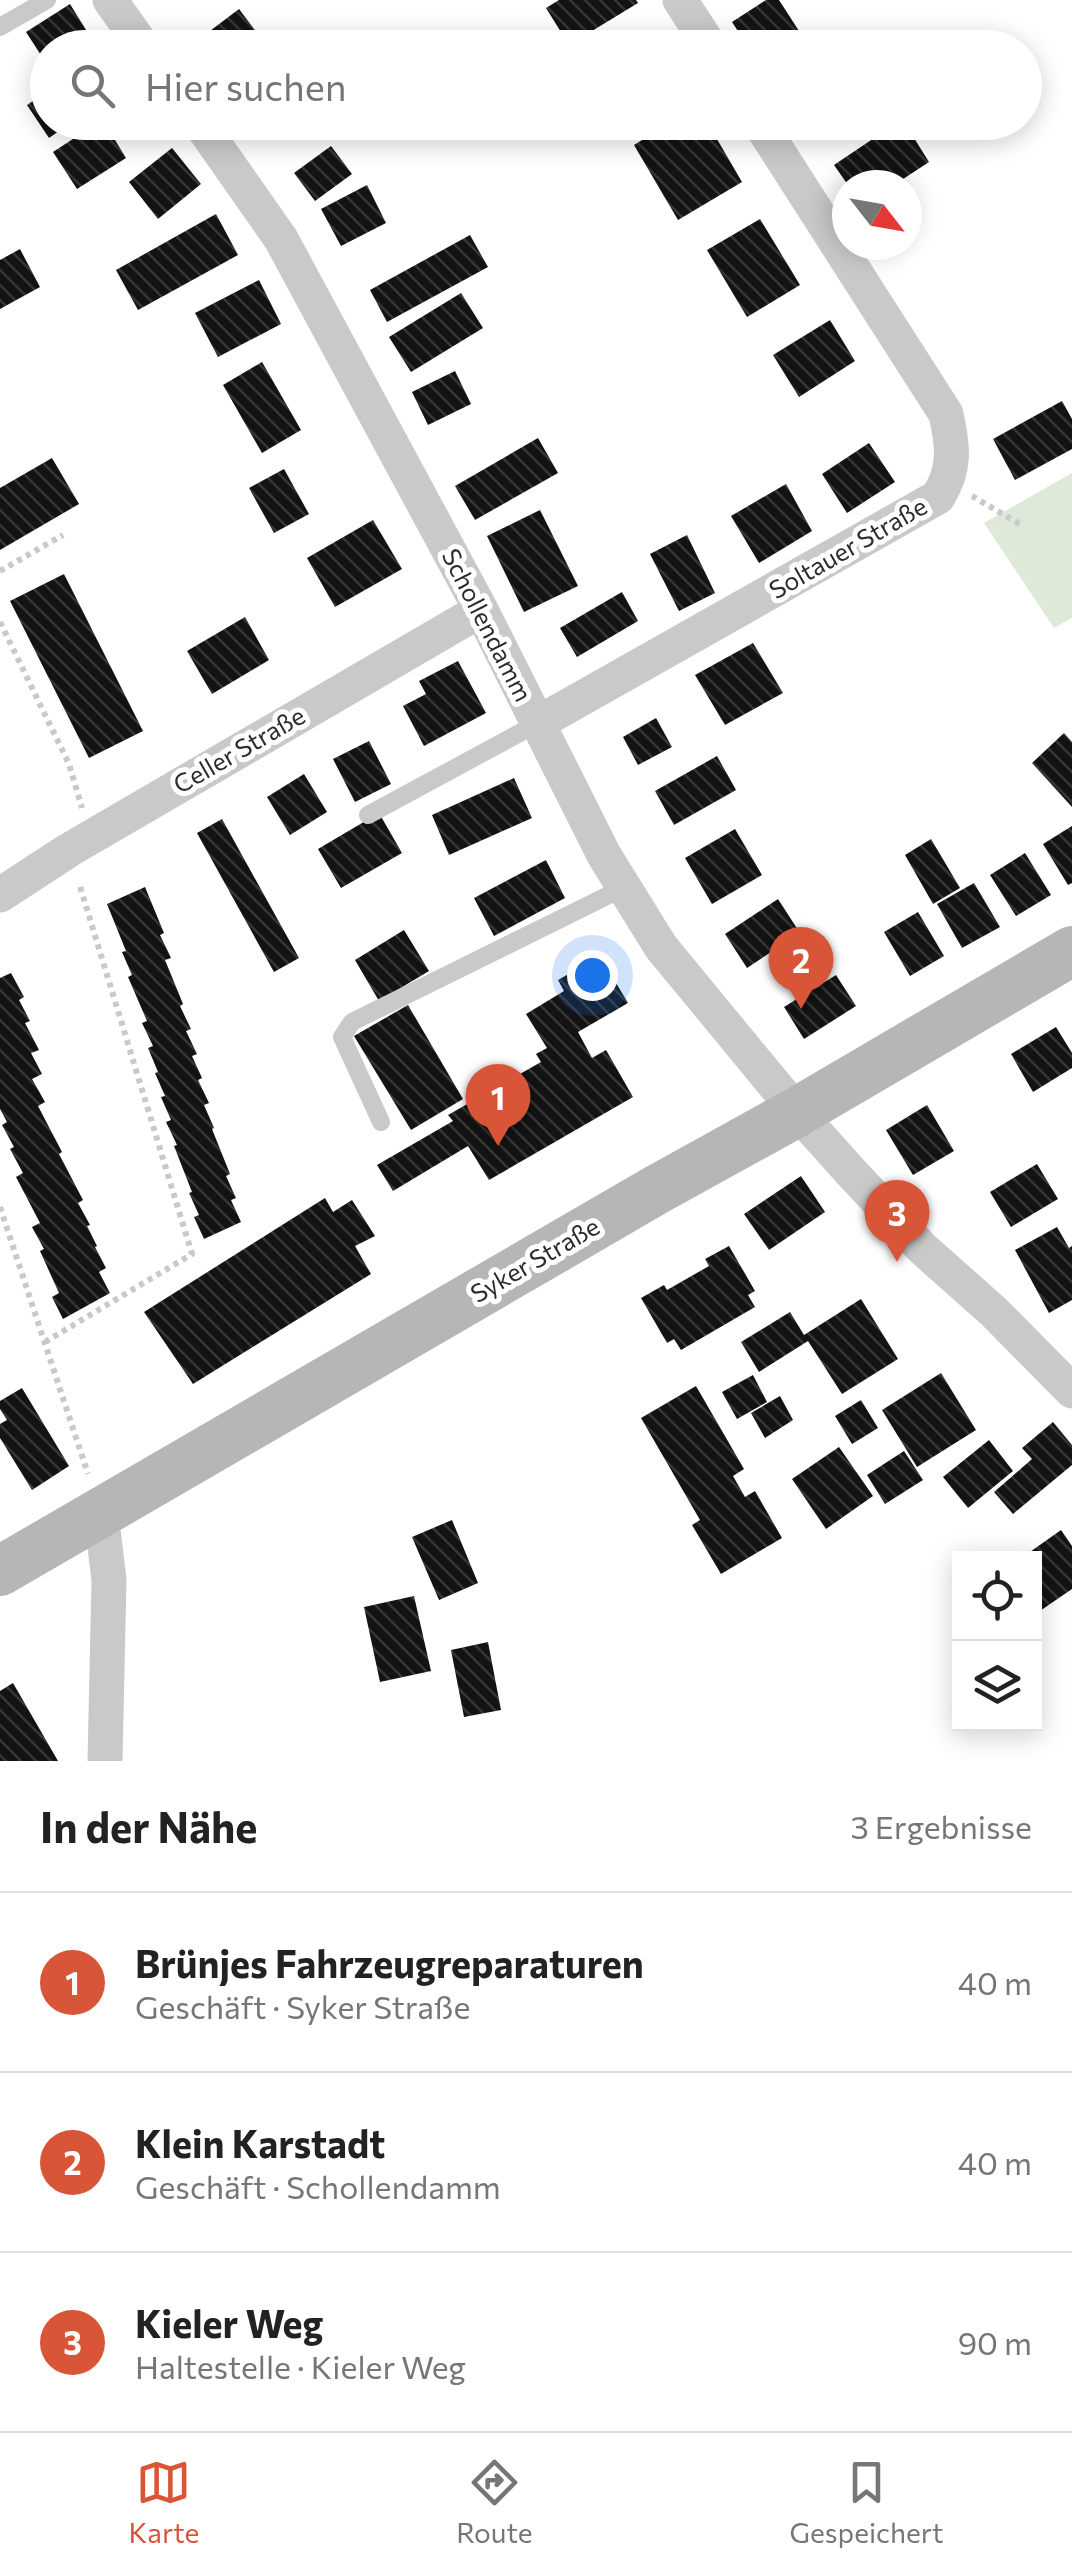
<!DOCTYPE html>
<html lang="de">
<head>
<meta charset="utf-8">
<style>
	:root { --surface:#fff; --page:#f2f2f2; --text:#222; --muted:#767676; --line:#e0e0e0; --accent:#d95538 }
	body { margin:0; font-family:Commissioner,sans-serif; background:var(--page); color:var(--text) }
	.controls { position:absolute; right:30px; bottom:30px; display:grid; overflow:hidden; border-radius:0px; box-shadow:0 5px 25px #0003 }
	.controls button { width:90px; height:90px; display:grid; place-items:center; padding:0; border:0; border-bottom:2px solid var(--line); background:var(--surface); color:var(--text); font:50px sans-serif }
	.compass { position:absolute; left:832px; top:170px; width:90px; height:90px; border-radius:50%; background:var(--surface); box-shadow:0 5px 25px #0003; rotate:121deg }
	.you { position:absolute; left:592px; top:975px; width:35px; height:35px; margin:-25px; border:8px solid #fff; border-radius:50%; background:#1a73e8; box-shadow:0 0 0 15px #1a73e833 }
	.badge { display:grid; place-items:center; width:65px; height:65px; border-radius:50%; background:var(--accent); color:#fff; font-size:32px; font-weight:700 }
	.pin { position:absolute; translate:-50% -82px; filter:drop-shadow(0 2px 5px #0008) }
	.pin::after { content:''; position:absolute; top:52px; width:35px; height:30px; background:inherit; clip-path:polygon(0 0,100% 0,50% 100%) }
	.list { margin:0; padding:0; list-style:none }
	h2 { display:flex; justify-content:space-between; align-items:center; height:130px; margin:0; padding:0 40px; font-size:42px }
	h2 small { font-size:32px; font-weight:400; color:var(--muted) }
	.list li { display:grid; grid-template-columns:65px 1fr auto; gap:30px; align-items:center; box-sizing:border-box; height:180px; padding:0 40px; border-top:2px solid var(--line) }
	.list b { display:block; font-size:38px; white-space:nowrap }
	.list p { margin:0; font-size:32px; white-space:nowrap; color:var(--muted) }
	.list em { font-size:32px; font-style:normal; color:var(--muted) }
	.icon { flex:none; width:55px; height:55px; fill:none; stroke:currentColor; stroke-width:2; stroke-linecap:round; stroke-linejoin:round }
	.map { position:relative; flex:none; width:1072px; height:1761px; overflow:hidden }
	.search { position:absolute; background:var(--surface); box-shadow:0 5px 25px #0003; left:30px; right:30px; top:30px; height:110px; display:flex; align-items:center; gap:25px; box-sizing:border-box; padding:0 35px; border-radius:55px; color:var(--muted); font-size:38px }
	.sheet { height:670px; background:var(--surface) }
	nav { display:flex; justify-content:space-around; align-items:center; box-sizing:border-box; height:140px; border-top:2px solid var(--line); background:var(--surface); font-size:28px; color:var(--muted) }
	nav a { display:grid; justify-items:center; gap:5px }
	nav .on { color:var(--accent) }
	.map>svg:first-child { display:block }
	.park { fill:#dee9da }
	.building { fill:url(#building-back-hatch) }
	.lines { fill:none; stroke-linecap:round; stroke-linejoin:round }
	.path { stroke:#c9c9c9; stroke-width:6; stroke-dasharray:5 5; stroke-linecap:butt }
	.lane { stroke:#c9c9c9; stroke-width:18 }
	.street { stroke:#c9c9c9; stroke-width:35 }
	.secondary { stroke:#b6b6b6; stroke-width:50 }
	.labels { text-anchor:middle; stroke-width:10; stroke-linejoin:round; paint-order:stroke }
	.street-label { font-size:25px; fill:#2c2c2c; stroke:#fff }
</style>
</head>
<body>
<div class="map">
<svg width="1072" height="1761" viewBox="0 0 1072 1761">
	<defs>
		<pattern id="building-back-hatch" width="6" height="6" patternUnits="userSpaceOnUse" patternTransform="scale(2.5)"><rect width="6" height="6" fill="#131313"/><path d="M-1 5l2 2M0 0l6 6M5-1l2 2" fill="none" stroke="#363636"/></pattern>
	</defs>
	<rect width="100%" height="100%" fill="#fff"/>
	<path class="park" d="M 1072,473 L 1072,618 L 1054,628 L 984,523 Z"/>
	<path class="building" d="M 559,0 L 636,0 L 638,3 L 569,45 L 546,8 Z
		M 766,0 L 779,0 L 810,48 L 749,48 L 732,22 Z
		M 70,4 L 96,46 L 48,48 L 48,66 L 26,32 Z
		M 239,9 L 267,46 L 204,48 L 198,40 Z
		M 646,33 L 655,48 L 621,48 Z
		M 48,91 L 48,122 L 72,122 L 49,138 L 27,105 Z
		M 99,122 L 104,122 L 126,158 L 77,189 L 53,152 Z
		M 671,122 L 707,122 L 742,182 L 678,220 L 634,145 Z
		M 898,122 L 904,122 L 929,162 L 894,185 L 848,185 L 834,165 Z
		M 331,146 L 352,174 L 315,201 L 294,173 Z
		M 172,148 L 201,184 L 158,219 L 129,182 Z
		M 367,185 L 386,223 L 341,246 L 321,209 Z
		M 216,214 L 238,255 L 138,310 L 116,270 Z
		M 760,219 L 800,285 L 747,317 L 707,250 Z
		M 470,235 L 488,267 L 387,322 L 370,290 Z
		M 20,249 L 40,287 L 0,309 L 0,260 Z
		M 259,280 L 281,324 L 218,357 L 195,313 Z
		M 461,293 L 483,328 L 411,372 L 389,337 Z
		M 830,320 L 855,361 L 799,397 L 773,355 Z
		M 262,362 L 301,430 L 262,453 L 223,385 Z
		M 455,371 L 471,404 L 428,425 L 412,392 Z
		M 1062,401 L 1072,419 L 1072,449 L 1015,480 L 993,439 Z
		M 538,438 L 558,473 L 475,520 L 455,486 Z
		M 869,443 L 895,482 L 847,513 L 822,474 Z
		M 52,458 L 79,504 L 0,550 L 0,488 Z
		M 284,469 L 309,514 L 274,533 L 249,488 Z
		M 786,484 L 812,531 L 759,563 L 731,516 Z
		M 540,510 L 578,586 L 524,612 L 487,536 Z
		M 373,520 L 402,569 L 335,607 L 307,558 Z
		M 687,535 L 715,593 L 679,611 L 650,554 Z
		M 64,574 L 143,731 L 89,758 L 10,601 Z
		M 622,592 L 638,621 L 577,657 L 560,628 Z
		M 245,617 L 269,660 L 212,694 L 187,651 Z
		M 753,643 L 783,693 L 725,725 L 695,675 Z
		M 458,661 L 486,713 L 424,746 L 403,706 L 426,694 L 419,681 Z
		M 656,718 L 672,747 L 638,765 L 623,737 Z
		M 1064,733 L 1072,742 L 1072,807 L 1032,763 Z
		M 369,741 L 391,784 L 355,802 L 333,759 Z
		M 717,756 L 736,790 L 674,825 L 655,791 Z
		M 304,774 L 327,812 L 290,835 L 267,797 Z
		M 514,778 L 532,818 L 449,855 L 432,815 Z
		M 379,813 L 402,853 L 341,888 L 318,849 Z
		M 222,819 L 299,958 L 274,972 L 197,833 Z
		M 1072,826 L 1072,883 L 1068,885 L 1043,844 Z
		M 735,829 L 762,875 L 712,904 L 685,858 Z
		M 931,839 L 960,888 L 933,904 L 905,855 Z
		M 1025,853 L 1051,895 L 1016,916 L 990,875 Z
		M 546,860 L 565,898 L 494,936 L 474,898 Z
		M 974,883 L 1000,927 L 962,948 L 937,904 Z
		M 145,887 L 164,933 L 160,935 L 171,958 L 165,960 L 183,1004 L 180,1006 L 191,1029 L 186,1031 L 197,1054 L 192,1056 L 202,1078 L 198,1080 L 209,1103 L 204,1105 L 214,1128 L 212,1129 L 230,1174 L 226,1176 L 236,1198 L 231,1200 L 241,1222 L 204,1239 L 194,1217 L 199,1215 L 189,1193 L 192,1192 L 174,1146 L 177,1145 L 166,1122 L 171,1120 L 161,1097 L 165,1096 L 155,1073 L 158,1072 L 148,1048 L 153,1046 L 142,1023 L 147,1021 L 128,977 L 132,975 L 122,952 L 126,951 L 107,904 Z
		M 778,899 L 800,933 L 747,968 L 725,934 Z
		M 918,912 L 944,956 L 910,976 L 884,932 Z
		M 404,930 L 429,971 L 379,1001 L 355,960 Z
		M 600,956 L 628,1003 L 578,1032 L 592,1058 L 606,1050 L 633,1097 L 489,1180 L 468,1146 L 393,1191 L 377,1165 L 453,1121 L 448,1115 L 541,1062 L 536,1054 L 547,1048 L 526,1014 L 564,991 L 558,980 Z
		M 11,973 L 24,997 L 19,1000 L 30,1021 L 25,1023 L 39,1050 L 31,1053 L 42,1074 L 32,1079 L 45,1102 L 38,1106 L 62,1152 L 59,1154 L 83,1200 L 78,1203 L 90,1225 L 87,1226 L 97,1246 L 95,1247 L 106,1268 L 99,1272 L 110,1293 L 63,1319 L 52,1297 L 59,1293 L 40,1251 L 44,1249 L 32,1227 L 40,1223 L 16,1177 L 23,1173 L 10,1149 L 14,1147 L 2,1125 L 7,1122 L 0,1109 L 0,978 Z
		M 836,975 L 856,1006 L 804,1039 L 784,1007 Z
		M 408,1005 L 463,1099 L 411,1130 L 354,1036 Z
		M 1056,1027 L 1072,1053 L 1072,1068 L 1033,1092 L 1011,1054 Z
		M 927,1105 L 954,1151 L 913,1175 L 886,1130 Z
		M 1037,1164 L 1058,1199 L 1011,1227 L 990,1192 Z
		M 801,1176 L 825,1212 L 769,1250 L 744,1214 Z
		M 325,1198 L 333,1212 L 352,1200 L 375,1236 L 355,1246 L 371,1274 L 193,1384 L 144,1312 Z
		M 1057,1227 L 1069,1248 L 1072,1246 L 1072,1300 L 1049,1313 L 1015,1250 Z
		M 729,1246 L 755,1291 L 748,1295 L 755,1307 L 681,1350 L 674,1339 L 667,1343 L 641,1298 L 664,1285 L 667,1290 L 709,1266 L 705,1259 Z
		M 861,1299 L 898,1359 L 842,1394 L 808,1341 L 759,1372 L 741,1342 L 790,1312 L 804,1335 Z
		M 941,1373 L 976,1430 L 917,1467 L 882,1410 Z
		M 753,1375 L 767,1402 L 737,1419 L 722,1392 Z
		M 696,1386 L 744,1469 L 733,1476 L 745,1497 L 755,1491 L 782,1538 L 721,1574 L 692,1525 L 700,1520 L 641,1418 Z
		M 22,1388 L 69,1466 L 32,1490 L 0,1438 L 0,1424 L 7,1420 L 0,1409 L 0,1401 Z
		M 780,1396 L 793,1420 L 765,1438 L 751,1413 Z
		M 861,1400 L 878,1428 L 852,1444 L 835,1416 Z
		M 1053,1422 L 1072,1445 L 1072,1465 L 1013,1514 L 994,1492 L 1032,1459 L 1022,1448 Z
		M 989,1440 L 1013,1471 L 968,1508 L 943,1477 Z
		M 839,1447 L 873,1496 L 826,1529 L 792,1479 Z
		M 904,1451 L 923,1480 L 885,1504 L 867,1475 Z
		M 452,1520 L 478,1583 L 439,1600 L 412,1537 Z
		M 1061,1530 L 1072,1546 L 1072,1589 L 1034,1615 L 1034,1559 L 1020,1559 Z
		M 414,1596 L 431,1671 L 380,1682 L 364,1607 Z
		M 488,1642 L 501,1710 L 464,1717 L 451,1650 Z
		M 13,1683 L 58,1761 L 0,1761 L 0,1691 Z"/>
	<g class="lines">
		<path class="path" d="M 972,496 L 1023,526
			M 0,571 L 63,535
			M 0,622 L 69,764 L 82,808
			M 0,1207 L 88,1474
			M 45,1342 L 192,1254 L 79,883"/>
		<path class="lane" d="M 0,27 L 47,0
			M 368,815 L 538,723
			M 381,1122 L 342,1037 L 352,1022 L 625,887"/>
		<path class="street" d="M 110,0 L 144,48
			M 680,0 L 711,48
			M 199,122 L 281,239 L 481,610 L 604,855 L 661,947 L 797,1112 L 850,1171 L 922,1248 L 994,1312 L 1072,1391
			M 538,723 L 938,497 C 956,468 953,446 946,414 L 759,122
			M 0,895 L 69,850 L 481,610
			M 101,1513 L 109,1580 L 105,1761"/>
		<path class="secondary" d="M 0,1571 L 656,1190 L 797,1112 L 1072,951"/>
	</g>
	<g class="labels">
		<g class="street-label">
			<text transform="translate(848 548) rotate(-30)" y="9">Soltauer Straße</text>
			<text transform="translate(487 625) rotate(63)" y="9">Schollendamm</text>
			<text transform="translate(239 750) rotate(-30)" y="9">Celler Straße</text>
			<text transform="translate(535 1260) rotate(-30)" y="9">Syker Straße</text>
		</g>
	</g>
</svg>
<div class="controls">
<button><svg class="icon" aria-label="locate" viewBox="0 0 24 24"><circle cx="12" cy="12" r="6"/><path d="M12 2v4M12 18v4M2 12h4M18 12h4"/></svg></button>
<button><svg class="icon" aria-label="layers" viewBox="0 0 24 24"><path d="M12 4l9 5-9 5-9-5zM3 14l9 5 9-5"/></svg></button>
</div>
<svg class="compass" viewBox="-18 -18 36 36"><path d="M0-13l5 13h-10z" fill="#e53935"/><path d="M0 13l5-13h-10z" fill="#767676"/></svg>
<div class="you"></div>
<div class="pin badge" style="left:498px;top:1146px">1</div>
<div class="pin badge" style="left:801px;top:1009px">2</div>
<div class="pin badge" style="left:897px;top:1262px">3</div>
<div class="search"><svg class="icon" aria-label="search" viewBox="0 0 24 24"><circle cx="10" cy="10" r="6"/><path d="M15 15l6 6"/></svg>Hier suchen</div>
</div>
<section class="sheet">
<h2>In der Nähe<small>3 Ergebnisse</small></h2>
<ul class="list">
<li><span class="badge">1</span><div><b>Brünjes Fahrzeugreparaturen</b><p>Geschäft · Syker Straße</p></div><em>40 m</em></li>
<li><span class="badge">2</span><div><b>Klein Karstadt</b><p>Geschäft · Schollendamm</p></div><em>40 m</em></li>
<li><span class="badge">3</span><div><b>Kieler Weg</b><p>Haltestelle · Kieler Weg</p></div><em>90 m</em></li>
</ul>
</section>
<nav>
<a class="on"><svg class="icon" aria-label="map" viewBox="0 0 24 24"><path d="M3 6l6-2 6 2 6-2v14l-6 2-6-2-6 2zM9 4v14M15 6v14"/></svg>Karte</a>
<a><svg class="icon" aria-label="directions" viewBox="0 0 24 24"><path d="M12 3l9 9-9 9-9-9zM9 14v-3h6M13 9l2 2-2 2"/></svg>Route</a>
<a><svg class="icon" aria-label="saved" viewBox="0 0 24 24"><path d="M7 4h10v16l-5-4-5 4z"/></svg>Gespeichert</a>
</nav>
</body>
</html>
